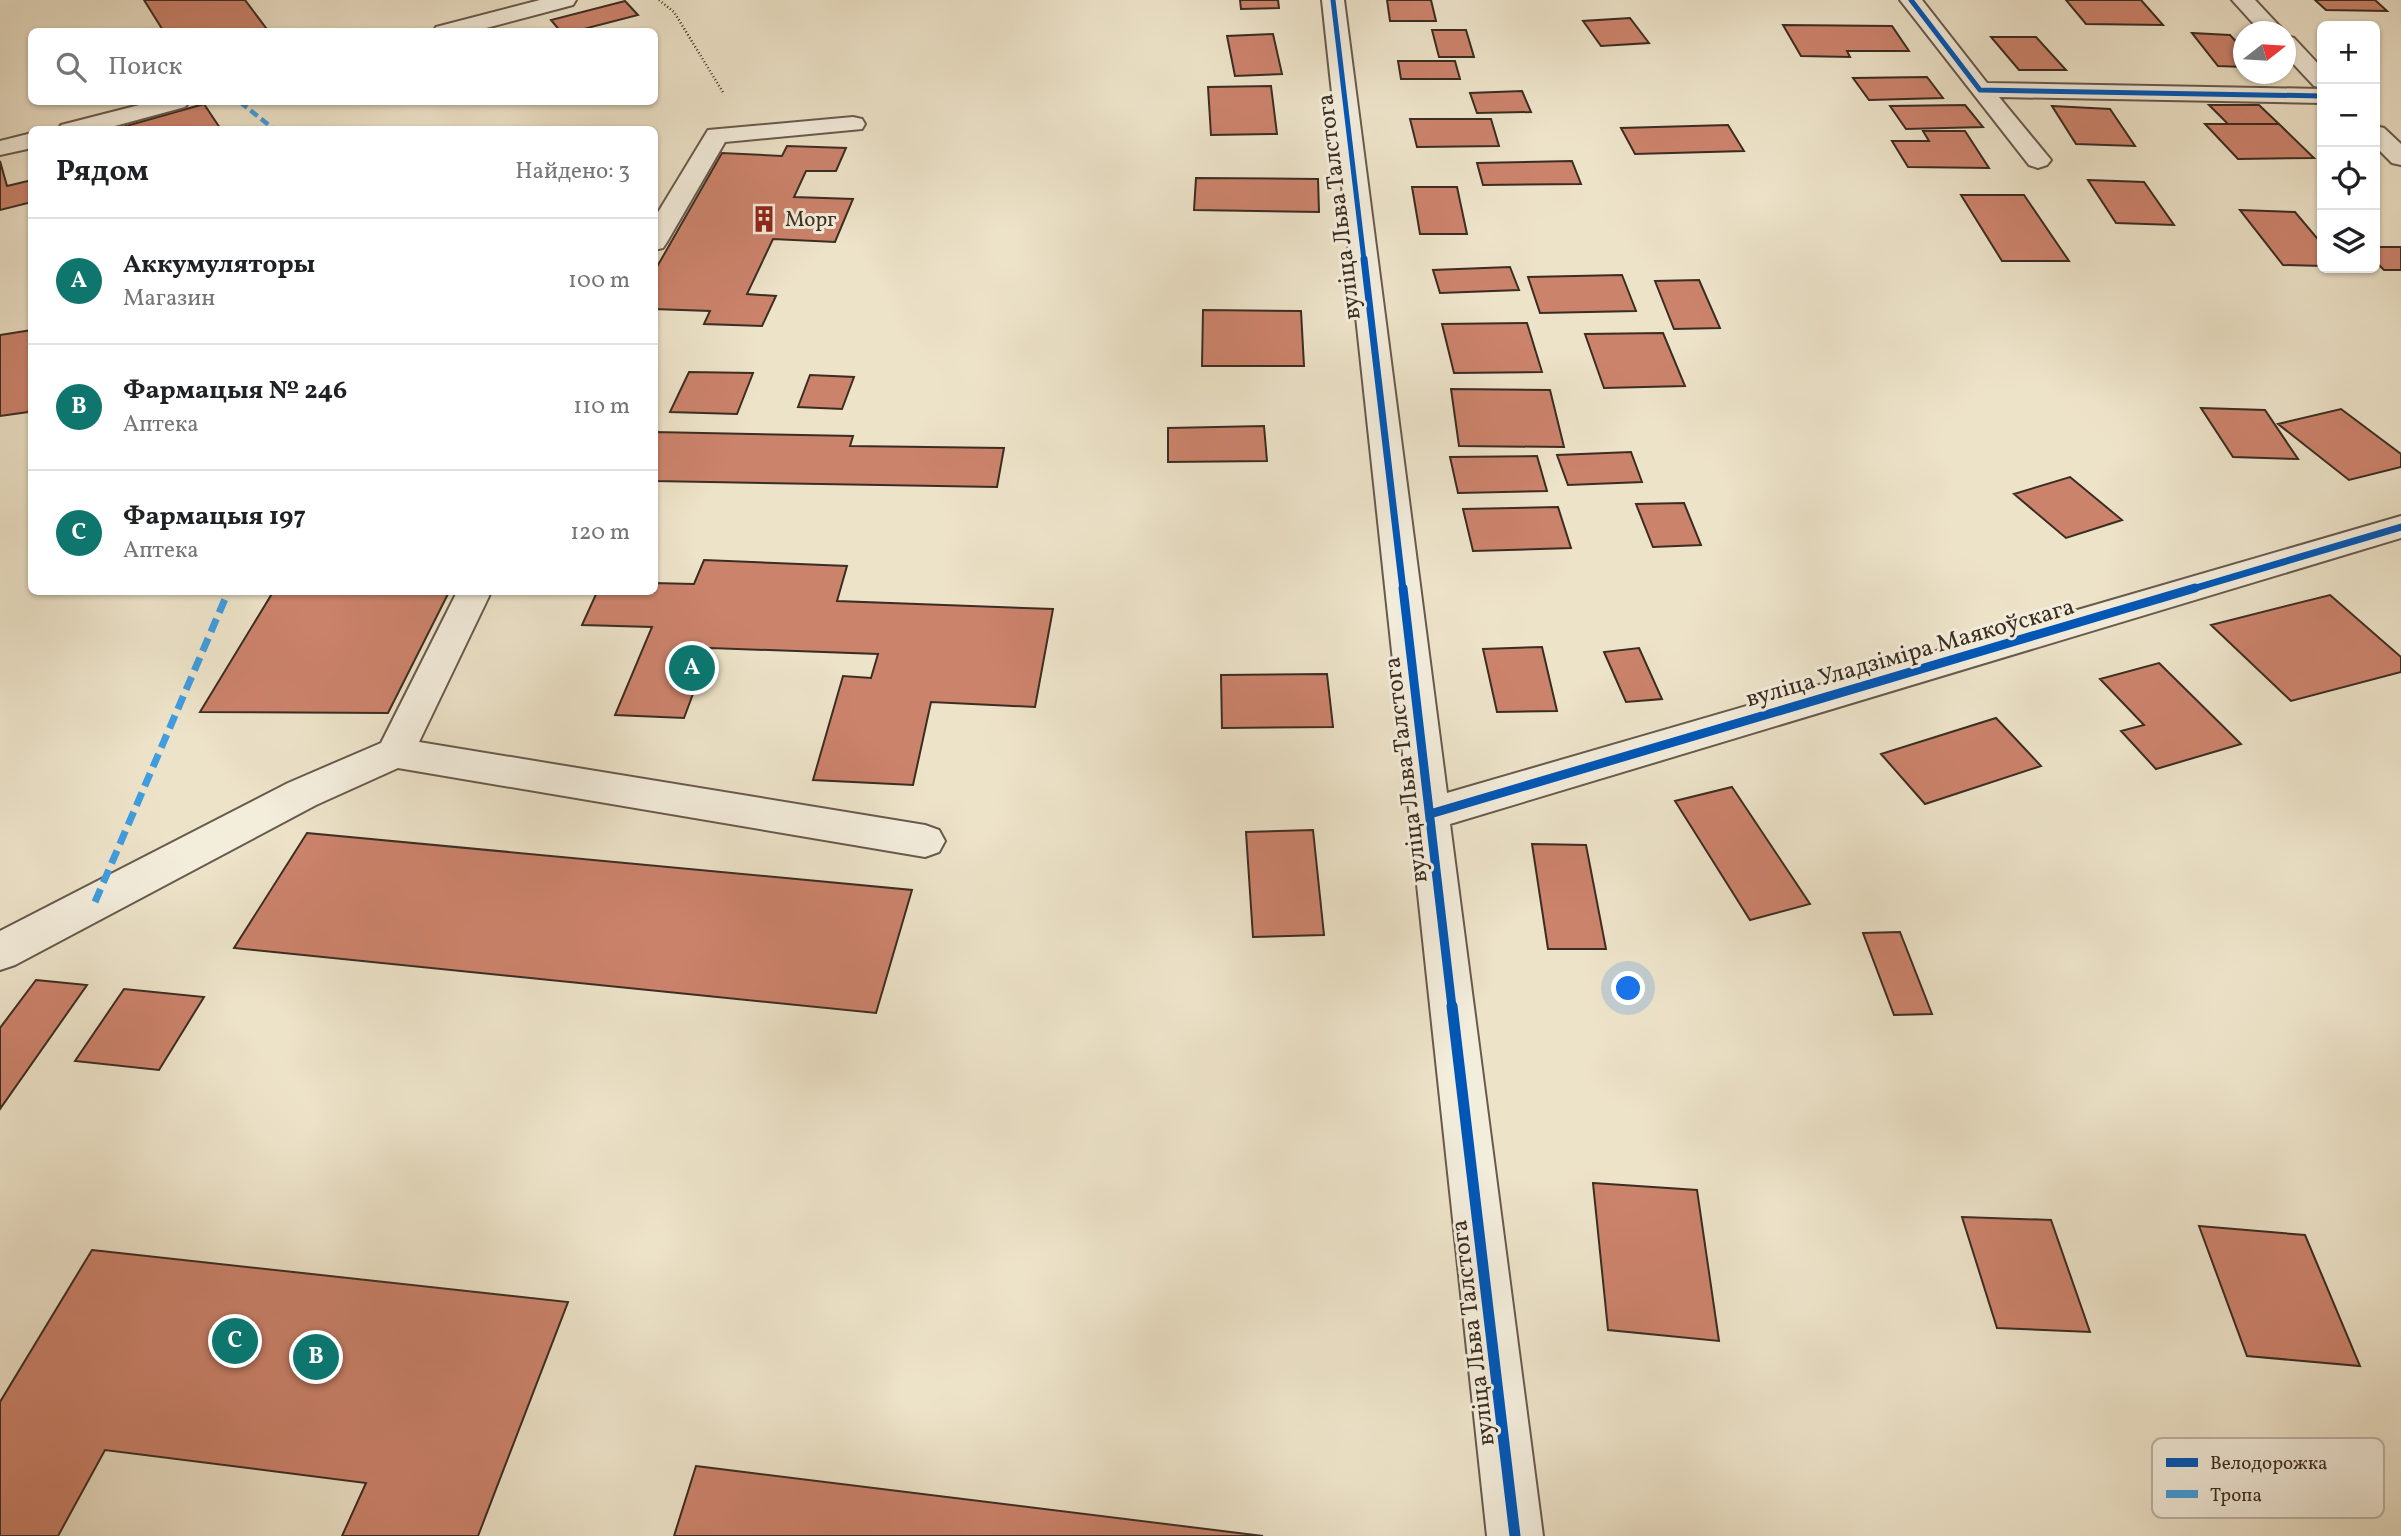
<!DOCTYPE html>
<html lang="ru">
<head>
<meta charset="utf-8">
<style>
	:root { --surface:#fff; --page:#f6f6f6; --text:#202124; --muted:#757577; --line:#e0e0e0; --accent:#0f766e }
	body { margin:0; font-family:Vollkorn,serif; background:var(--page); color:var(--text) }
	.controls { position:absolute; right:21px; top:21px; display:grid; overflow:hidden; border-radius:10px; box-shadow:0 2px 5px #0004 }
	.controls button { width:63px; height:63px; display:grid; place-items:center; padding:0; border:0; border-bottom:2px solid var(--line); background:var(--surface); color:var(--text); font:35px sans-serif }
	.compass { position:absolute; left:2233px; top:21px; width:63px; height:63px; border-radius:50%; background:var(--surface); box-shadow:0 2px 5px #0004; rotate:73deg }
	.you { position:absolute; left:1629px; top:989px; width:24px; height:24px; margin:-18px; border:5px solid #fff; border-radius:50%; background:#1a73e8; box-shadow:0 0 0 10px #1a73e833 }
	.badge { display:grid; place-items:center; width:46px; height:46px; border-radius:50%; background:var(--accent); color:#fff; font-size:23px; font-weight:700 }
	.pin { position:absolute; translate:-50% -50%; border:4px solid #fff; box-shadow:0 2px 7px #0006 }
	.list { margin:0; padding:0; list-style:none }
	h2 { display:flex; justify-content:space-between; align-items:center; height:91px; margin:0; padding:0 28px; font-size:30px }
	h2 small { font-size:23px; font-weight:400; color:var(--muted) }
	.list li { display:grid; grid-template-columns:46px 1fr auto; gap:21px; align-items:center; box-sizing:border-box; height:126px; padding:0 28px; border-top:2px solid var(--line) }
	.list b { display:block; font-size:26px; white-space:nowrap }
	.list p { margin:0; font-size:23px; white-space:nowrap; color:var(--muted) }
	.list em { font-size:23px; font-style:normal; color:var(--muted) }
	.icon { flex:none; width:38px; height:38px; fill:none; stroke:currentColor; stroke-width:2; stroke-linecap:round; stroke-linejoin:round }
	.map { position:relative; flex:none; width:2401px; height:1536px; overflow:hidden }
	.search { position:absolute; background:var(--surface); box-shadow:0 2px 5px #0004; left:28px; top:28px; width:630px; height:77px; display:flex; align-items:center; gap:18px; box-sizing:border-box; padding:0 24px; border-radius:10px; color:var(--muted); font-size:26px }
	.panel { position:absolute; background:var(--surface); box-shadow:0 2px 5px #0004; left:28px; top:126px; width:630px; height:469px; border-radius:10px }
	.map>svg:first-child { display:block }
	.building { fill:#cc836c; stroke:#3b2d22; stroke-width:2 }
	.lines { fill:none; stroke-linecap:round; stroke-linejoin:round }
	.minor-casing { stroke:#685a4c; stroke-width:4 }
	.path { stroke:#3b2d22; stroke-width:2.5; stroke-dasharray:1 2.5; stroke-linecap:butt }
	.minor { fill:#f3eddc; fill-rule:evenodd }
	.quiet-far1 { stroke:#3f9de0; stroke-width:4.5; stroke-dasharray:9 4.5; stroke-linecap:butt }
	.quiet { stroke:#3f9de0; stroke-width:7; stroke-dasharray:14 7; stroke-linecap:butt }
	.cycleway-far3-casing { stroke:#f3eddc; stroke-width:8 }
	.cycleway-far2-casing { stroke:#f3eddc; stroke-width:10 }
	.cycleway-far1-casing { stroke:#f3eddc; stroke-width:13 }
	.cycleway-casing { stroke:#f3eddc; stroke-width:16 }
	.cycleway-far3 { stroke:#0057b8; stroke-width:5 }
	.cycleway-far2 { stroke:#0057b8; stroke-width:7 }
	.cycleway-far1 { stroke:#0057b8; stroke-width:9 }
	.cycleway { stroke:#0057b8; stroke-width:11 }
	.labels { text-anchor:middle; stroke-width:6; stroke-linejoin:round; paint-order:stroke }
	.far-poi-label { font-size:21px; fill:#3b2d22; stroke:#f3eddc; text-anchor:start }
	.street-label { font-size:24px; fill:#3b2d22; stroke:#f3eddc }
	.key { fill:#f3eddc; stroke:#bcb3a4; stroke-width:2 }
	.key-label { font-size:19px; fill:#3b2d22 }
</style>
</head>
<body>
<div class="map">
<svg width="2401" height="1536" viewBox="0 0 2401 1536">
	<rect width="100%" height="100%" fill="#ede3c9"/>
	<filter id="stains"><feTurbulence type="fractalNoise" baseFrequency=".00286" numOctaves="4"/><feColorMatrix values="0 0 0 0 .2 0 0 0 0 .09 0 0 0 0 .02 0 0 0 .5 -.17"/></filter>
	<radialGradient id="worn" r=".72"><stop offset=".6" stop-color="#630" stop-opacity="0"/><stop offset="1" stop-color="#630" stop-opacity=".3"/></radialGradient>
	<path class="building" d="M 144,0 L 245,0 L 269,32 L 164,32 Z
		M 1240,0 L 1278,0 L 1279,8 L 1241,9 Z
		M 1387,0 L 1431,0 L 1436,21 L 1390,21 Z
		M 2066,0 L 2141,0 L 2163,25 L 2086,24 Z
		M 2315,0 L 2375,0 L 2387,11 L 2326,10 Z
		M 625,1 L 638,15 L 572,32 L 561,32 L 551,20 Z
		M 1630,18 L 1649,43 L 1601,46 L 1583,21 Z
		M 1783,25 L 1892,26 L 1909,51 L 1847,51 L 1850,57 L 1801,56 Z
		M 1432,30 L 1466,30 L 1474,57 L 1439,57 Z
		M 2192,33 L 2230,35 L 2244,50 L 2244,67 L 2218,66 Z
		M 1273,34 L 1282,74 L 1235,76 L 1227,36 Z
		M 1991,37 L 2036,37 L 2066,70 L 2019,70 Z
		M 1398,61 L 1455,61 L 1460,79 L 1401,79 Z
		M 1927,77 L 1943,98 L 1869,100 L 1853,78 Z
		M 1271,86 L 1277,134 L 1211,135 L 1208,87 Z
		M 1522,91 L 1531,112 L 1477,113 L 1470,93 Z
		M 204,104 L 220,128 L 112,130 Z
		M 1965,105 L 1983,127 L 1906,129 L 1890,106 Z
		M 2209,105 L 2259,105 L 2279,124 L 2228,124 Z
		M 2052,106 L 2110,109 L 2135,146 L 2076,144 Z
		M 1410,119 L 1491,119 L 1499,146 L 1417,147 Z
		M 2205,124 L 2279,124 L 2314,158 L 2238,159 Z
		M 1728,125 L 1744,151 L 1635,154 L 1621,128 Z
		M 1923,131 L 1965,131 L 1989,168 L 1908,167 L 1892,141 L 1929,141 Z
		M 787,146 L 846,148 L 836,171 L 806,171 L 794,197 L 853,199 L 835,242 L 773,239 L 747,294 L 776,296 L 762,326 L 704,324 L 710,311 L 654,309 L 654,272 L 722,153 L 782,156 Z
		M 0,161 L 7,186 L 32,180 L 32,202 L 0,210 Z
		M 1572,161 L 1581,184 L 1483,185 L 1477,163 Z
		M 1196,178 L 1318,179 L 1319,212 L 1194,210 Z
		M 2088,180 L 2144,182 L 2174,225 L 2116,223 Z
		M 1412,187 L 1457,187 L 1467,234 L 1420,234 Z
		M 1961,195 L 2024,195 L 2069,261 L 2002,261 Z
		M 2240,210 L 2295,212 L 2322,244 L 2322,266 L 2283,265 Z
		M 2375,247 L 2401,247 L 2401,270 L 2384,270 L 2375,261 Z
		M 1510,267 L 1519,290 L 1440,293 L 1433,270 Z
		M 1622,275 L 1636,311 L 1540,313 L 1528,277 Z
		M 1699,280 L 1720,328 L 1674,329 L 1655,281 Z
		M 1203,310 L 1301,311 L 1304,366 L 1202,366 Z
		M 1527,323 L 1542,372 L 1454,373 L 1442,324 Z
		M 32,330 L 32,402 L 28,412 L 0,416 L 0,335 Z
		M 1663,333 L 1685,386 L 1604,388 L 1585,334 Z
		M 689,372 L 753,373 L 737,414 L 670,412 Z
		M 810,375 L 854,377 L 842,409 L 798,407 Z
		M 1451,389 L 1550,390 L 1564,447 L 1459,446 Z
		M 2201,408 L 2265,410 L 2298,459 L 2233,457 Z
		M 2341,409 L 2401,454 L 2401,467 L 2349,480 L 2278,424 Z
		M 1264,426 L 1267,461 L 1168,462 L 1168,428 Z
		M 654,432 L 853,436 L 850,446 L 1004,448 L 997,487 L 654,481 Z
		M 1631,452 L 1642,482 L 1568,485 L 1557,455 Z
		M 1537,456 L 1547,491 L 1458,493 L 1450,457 Z
		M 2070,477 L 2122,520 L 2066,538 L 2014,494 Z
		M 1684,503 L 1701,545 L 1653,547 L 1636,504 Z
		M 1558,507 L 1571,548 L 1473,551 L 1463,509 Z
		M 704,560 L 847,566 L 837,601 L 1053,609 L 1035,707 L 931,702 L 913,785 L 813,780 L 843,676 L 871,678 L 878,654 L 710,648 L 684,718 L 615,715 L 652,627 L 582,625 L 597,592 L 654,592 L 654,583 L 694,584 Z
		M 273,592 L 449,592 L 388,713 L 200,712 Z
		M 2330,595 L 2401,657 L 2401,672 L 2291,701 L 2211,625 Z
		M 1542,647 L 1557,711 L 1497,712 L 1483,649 Z
		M 1639,648 L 1662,699 L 1626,702 L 1604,652 Z
		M 2159,663 L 2241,744 L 2156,769 L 2121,731 L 2144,725 L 2100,679 Z
		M 1327,674 L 1333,727 L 1222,728 L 1221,675 Z
		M 1996,718 L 2041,766 L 1925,804 L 1881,754 Z
		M 1732,787 L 1810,904 L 1750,920 L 1675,801 Z
		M 1313,830 L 1324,935 L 1253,937 L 1246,832 Z
		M 307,833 L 912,890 L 876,1013 L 234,948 Z
		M 1532,844 L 1586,845 L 1606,949 L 1548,949 Z
		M 1900,932 L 1932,1014 L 1894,1015 L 1863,933 Z
		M 36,980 L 87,985 L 0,1109 L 0,1028 Z
		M 124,989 L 204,997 L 159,1070 L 75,1061 Z
		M 1593,1183 L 1697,1190 L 1719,1341 L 1608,1330 Z
		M 1962,1217 L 2051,1220 L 2090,1332 L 1997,1328 Z
		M 2199,1226 L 2305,1235 L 2360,1366 L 2247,1356 Z
		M 92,1250 L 568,1302 L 478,1536 L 342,1536 L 366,1483 L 105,1450 L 58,1536 L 0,1536 L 0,1402 Z
		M 696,1466 L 1263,1536 L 674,1536 Z"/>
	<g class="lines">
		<defs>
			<path id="minor" d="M 540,0 L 576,0 L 573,5 L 471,32 L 433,32 L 436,27 Z
				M 1322,0 L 1344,0 L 1447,793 L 2401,516 L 2401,538 L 1450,824 L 1543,1536 L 1487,1536 Z
				M 1900,0 L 1922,0 L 1987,83 L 2322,89 L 2322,103 L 1999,97 L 2051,160 L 2047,165 L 2038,168 L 2029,165 Z
				M 2232,0 L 2255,0 L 2285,32 L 2261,32 Z
				M 2286,36 L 2294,38 L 2322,68 L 2322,88 L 2314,86 L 2286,56 Z
				M 151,102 L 189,102 L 185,107 L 100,130 L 58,130 L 61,125 Z
				M 853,117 L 862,119 L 865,124 L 862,129 L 725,142 L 667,242 L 663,248 L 654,250 L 654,219 L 708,130 Z
				M 2375,126 L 2384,128 L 2401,144 L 2401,165 L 2392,163 L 2375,146 Z
				M 32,133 L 32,148 L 0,155 L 0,141 Z
				M 457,592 L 491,592 L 419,742 L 925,825 L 939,830 L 945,841 L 939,852 L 925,857 L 398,768 L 316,805 L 15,965 L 0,970 L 0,931 L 288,783 L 381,743 Z"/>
		</defs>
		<use href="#minor" class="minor-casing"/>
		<path class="path" d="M 659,0 L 674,12 L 724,94"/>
		<use href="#minor" class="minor"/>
		<path class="quiet-far1" d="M 240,102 L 275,130"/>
		<path class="quiet" d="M 95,902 L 228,592"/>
		<defs>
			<path id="cycleway-far3" d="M 1333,0 L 1364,260
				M 1911,0 L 1980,90 L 2322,96"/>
			<path id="cycleway-far2" d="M 1364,259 L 1403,590
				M 2189,590 L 2401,527"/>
			<path id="cycleway-far1" d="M 1403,588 L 1452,1007
				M 1430,814 L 2195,588"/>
			<path id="cycleway" d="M 1452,1006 L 1515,1536"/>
		</defs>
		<use href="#cycleway-far3" class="cycleway-far3-casing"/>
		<use href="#cycleway-far2" class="cycleway-far2-casing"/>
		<use href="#cycleway-far1" class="cycleway-far1-casing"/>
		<use href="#cycleway" class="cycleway-casing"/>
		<use href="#cycleway-far3" class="cycleway-far3"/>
		<use href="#cycleway-far2" class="cycleway-far2"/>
		<use href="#cycleway-far1" class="cycleway-far1"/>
		<use href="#cycleway" class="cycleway"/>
	</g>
	<defs>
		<symbol id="building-bare" viewBox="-9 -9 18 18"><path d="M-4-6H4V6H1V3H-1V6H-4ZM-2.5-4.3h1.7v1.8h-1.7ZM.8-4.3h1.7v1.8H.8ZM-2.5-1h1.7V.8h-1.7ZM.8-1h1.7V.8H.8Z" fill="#8f2418" stroke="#f3eddc" stroke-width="2.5" paint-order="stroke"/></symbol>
	</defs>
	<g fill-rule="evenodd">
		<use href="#building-bare" x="745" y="200" width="38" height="38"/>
	</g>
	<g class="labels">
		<g class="far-poi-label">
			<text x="785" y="226">Морг</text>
		</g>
		<g class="street-label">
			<text transform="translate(1338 207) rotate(-97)" y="8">вуліца Льва Талстога</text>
			<text transform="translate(1910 652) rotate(-16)" y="8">вуліца Уладзіміра Маякоўскага</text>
			<text transform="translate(1405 770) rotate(-97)" y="8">вуліца Льва Талстога</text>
			<text transform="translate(1472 1333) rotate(-97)" y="8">вуліца Льва Талстога</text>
		</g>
	</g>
	<rect x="2152" y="1438" width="232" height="80" rx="10" class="key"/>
	<rect x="2166" y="1458" width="32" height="9" fill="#0057b8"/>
	<rect x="2166" y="1490" width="32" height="8" fill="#3f9de0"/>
	<g class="key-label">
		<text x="2210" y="1469">Велодорожка</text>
		<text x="2210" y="1501">Тропа</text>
	</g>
	<rect width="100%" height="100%" filter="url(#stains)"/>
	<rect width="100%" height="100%" fill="url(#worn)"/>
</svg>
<div class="controls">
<button>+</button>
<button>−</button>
<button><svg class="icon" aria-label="locate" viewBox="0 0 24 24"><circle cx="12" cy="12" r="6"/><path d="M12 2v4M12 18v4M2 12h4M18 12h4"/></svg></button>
<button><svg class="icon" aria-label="layers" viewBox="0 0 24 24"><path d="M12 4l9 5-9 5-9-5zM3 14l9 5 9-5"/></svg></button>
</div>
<svg class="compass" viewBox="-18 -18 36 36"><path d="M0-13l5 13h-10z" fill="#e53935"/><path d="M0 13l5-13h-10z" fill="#757577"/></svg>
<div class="you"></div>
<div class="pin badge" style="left:692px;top:668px">A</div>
<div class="pin badge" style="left:316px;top:1357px">B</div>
<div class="pin badge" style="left:235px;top:1341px">C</div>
<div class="search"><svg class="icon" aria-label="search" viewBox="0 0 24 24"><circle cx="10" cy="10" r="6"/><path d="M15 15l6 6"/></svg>Поиск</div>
<section class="panel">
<h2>Рядом<small>Найдено: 3</small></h2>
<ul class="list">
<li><span class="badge">A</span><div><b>Аккумуляторы</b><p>Магазин</p></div><em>100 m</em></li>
<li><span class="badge">B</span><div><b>Фармацыя № 246</b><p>Аптека</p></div><em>110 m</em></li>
<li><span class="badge">C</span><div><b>Фармацыя 197</b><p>Аптека</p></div><em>120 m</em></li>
</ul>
</section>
</div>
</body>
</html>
